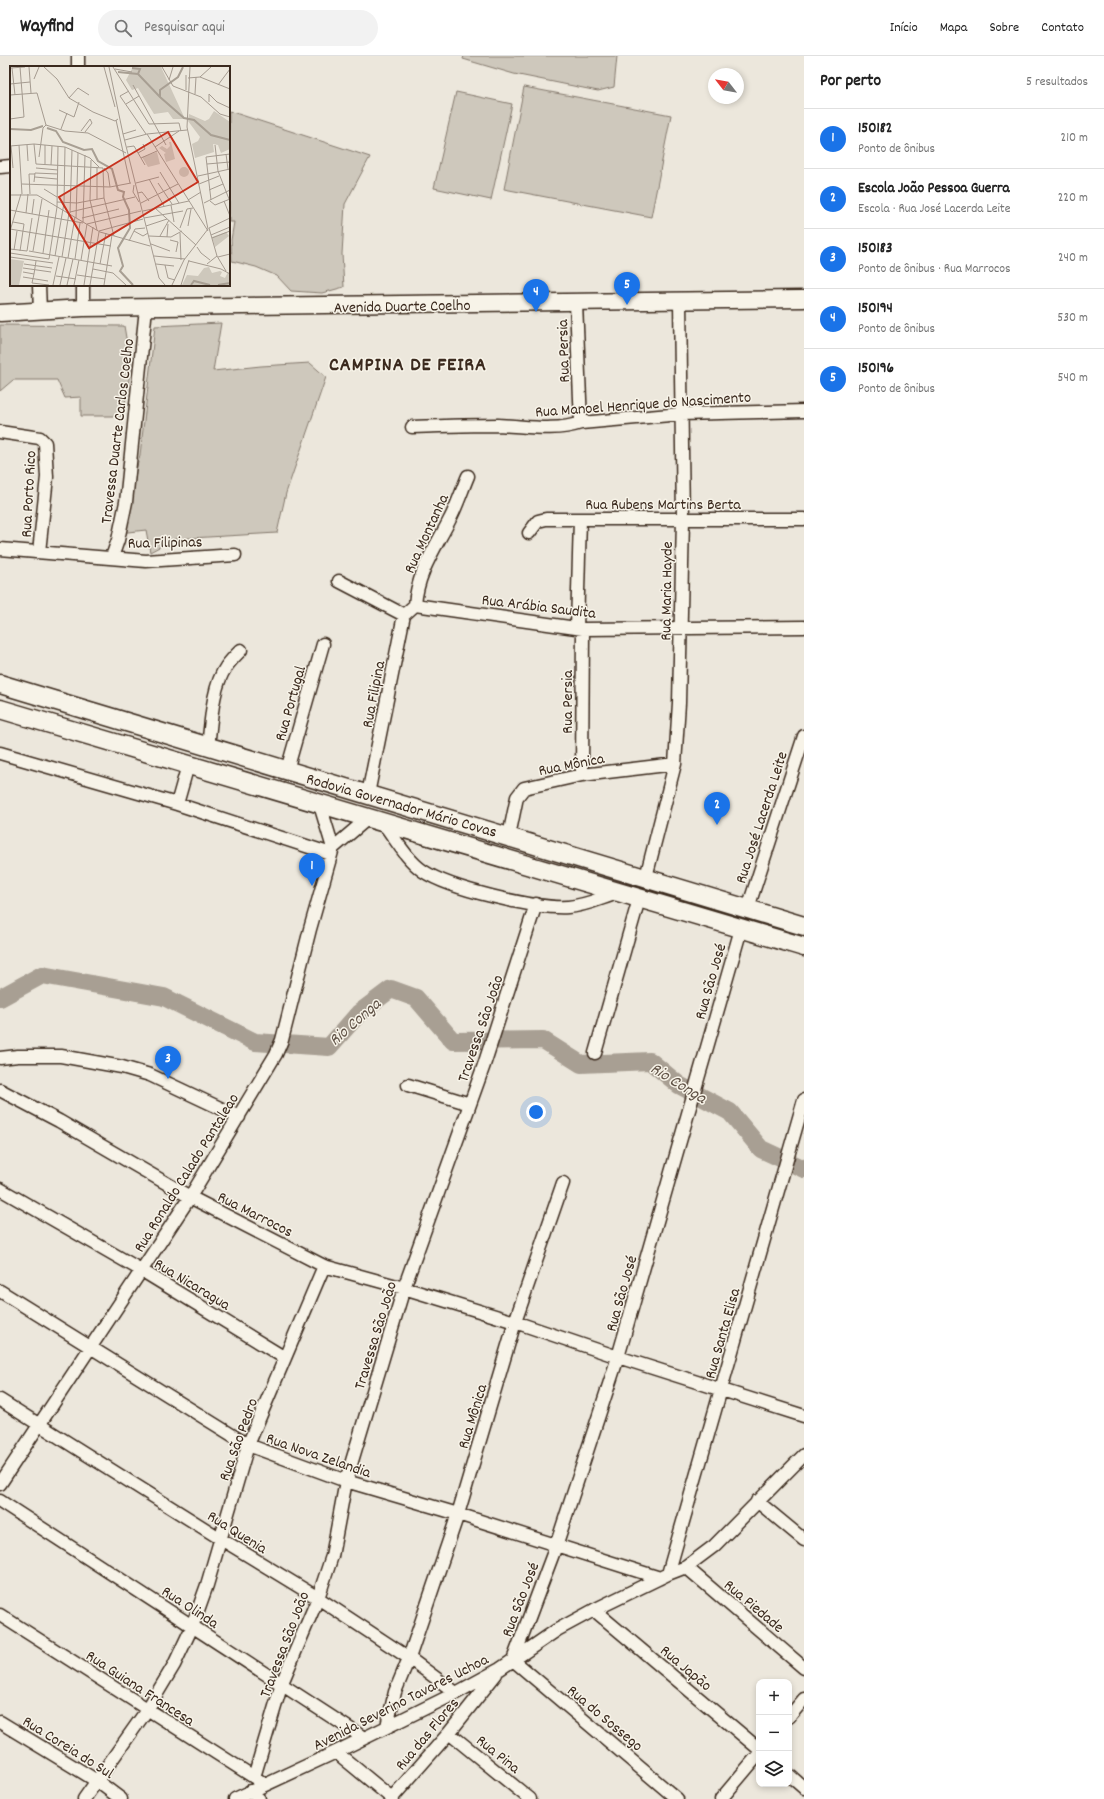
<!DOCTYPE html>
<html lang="pt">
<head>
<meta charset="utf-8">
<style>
	:root { --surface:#fff; --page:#f2f2f2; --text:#222; --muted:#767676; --line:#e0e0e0; --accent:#1a73e8 }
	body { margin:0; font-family:Dekko,sans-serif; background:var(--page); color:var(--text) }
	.controls { position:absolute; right:12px; bottom:12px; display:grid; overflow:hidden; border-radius:8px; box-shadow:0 2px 6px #0003 }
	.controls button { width:36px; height:36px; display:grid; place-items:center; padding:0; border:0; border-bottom:1px solid var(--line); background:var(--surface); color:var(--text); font:20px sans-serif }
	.compass { position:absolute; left:708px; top:12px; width:36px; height:36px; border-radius:50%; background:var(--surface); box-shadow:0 2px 6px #0003; rotate:301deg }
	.you { position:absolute; left:536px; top:1056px; width:14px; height:14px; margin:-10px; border:3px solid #fff; border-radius:50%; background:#1a73e8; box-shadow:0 0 0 6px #1a73e833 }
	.badge { display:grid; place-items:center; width:26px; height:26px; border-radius:50%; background:var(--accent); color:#fff; font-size:13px; font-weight:700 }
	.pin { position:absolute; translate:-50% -33px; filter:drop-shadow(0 1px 2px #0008) }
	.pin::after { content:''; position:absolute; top:21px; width:14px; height:12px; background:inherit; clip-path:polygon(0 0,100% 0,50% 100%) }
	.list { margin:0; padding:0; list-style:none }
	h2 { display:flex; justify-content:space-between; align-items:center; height:52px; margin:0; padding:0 16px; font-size:17px }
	h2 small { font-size:13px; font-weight:400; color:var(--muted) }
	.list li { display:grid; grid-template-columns:26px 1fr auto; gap:12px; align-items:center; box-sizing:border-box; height:60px; padding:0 16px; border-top:1px solid var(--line) }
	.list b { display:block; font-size:15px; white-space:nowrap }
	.list p { margin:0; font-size:13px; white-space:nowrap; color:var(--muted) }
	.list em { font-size:13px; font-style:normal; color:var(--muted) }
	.icon { flex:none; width:22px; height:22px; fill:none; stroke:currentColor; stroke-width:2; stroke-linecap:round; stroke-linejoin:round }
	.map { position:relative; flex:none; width:804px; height:1743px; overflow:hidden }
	header { display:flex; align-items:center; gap:24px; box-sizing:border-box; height:56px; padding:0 20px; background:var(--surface); border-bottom:1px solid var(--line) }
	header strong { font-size:19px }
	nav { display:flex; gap:22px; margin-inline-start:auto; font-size:14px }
	.search { width:280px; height:36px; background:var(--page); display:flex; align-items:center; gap:10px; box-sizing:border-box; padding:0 14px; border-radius:22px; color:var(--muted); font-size:15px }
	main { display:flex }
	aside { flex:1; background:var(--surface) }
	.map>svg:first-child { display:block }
	.green { fill:#cec8bc; stroke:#84796d }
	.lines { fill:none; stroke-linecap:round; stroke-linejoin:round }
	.river { stroke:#a89f93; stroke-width:18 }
	.minor-casing { stroke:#3b2a1e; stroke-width:15 }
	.major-casing { stroke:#3b2a1e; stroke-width:19 }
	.highway-casing { stroke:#3b2a1e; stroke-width:21 }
	.minor { stroke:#f7f3e8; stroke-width:12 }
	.major { stroke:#f7f3e8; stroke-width:16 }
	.highway { stroke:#f7f3e8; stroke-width:18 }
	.labels { text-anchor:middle; stroke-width:3; stroke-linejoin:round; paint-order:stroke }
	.street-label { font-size:16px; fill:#3b2a1e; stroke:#f7f3e8 }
	.water-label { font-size:17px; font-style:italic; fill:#615347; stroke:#f7f3e8 }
	.district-label { font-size:20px; font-weight:bold; letter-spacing:1px; fill:#3b2a1e; stroke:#f7f3e8 }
	.inset-river { fill:none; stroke:#a89f93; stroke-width:2 }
	.inset-road { fill:none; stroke:#a59b90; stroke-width:1 }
	.view { fill:#c8321e; fill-opacity:0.15; stroke:#c8321e; stroke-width:2 }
	.inset-edge { fill:none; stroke:#3b2a1e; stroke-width:2 }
</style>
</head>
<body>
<header>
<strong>Wayfind</strong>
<div class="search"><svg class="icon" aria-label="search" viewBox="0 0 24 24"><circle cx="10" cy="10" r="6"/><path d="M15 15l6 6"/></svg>Pesquisar aqui</div>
<nav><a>Início</a><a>Mapa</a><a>Sobre</a><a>Contato</a></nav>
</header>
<main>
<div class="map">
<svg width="804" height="1743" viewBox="0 0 804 1743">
	<rect width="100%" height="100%" fill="#ece7dc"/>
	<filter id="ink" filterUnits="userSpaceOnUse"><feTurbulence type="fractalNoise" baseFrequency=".025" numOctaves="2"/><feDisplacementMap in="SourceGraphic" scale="8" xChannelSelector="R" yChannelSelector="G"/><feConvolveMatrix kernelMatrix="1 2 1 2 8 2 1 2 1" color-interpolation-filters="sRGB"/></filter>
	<g filter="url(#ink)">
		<path class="green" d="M 464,0 L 617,0 L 614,31 L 598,35 L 514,18 L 463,3 Z
			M 524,31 L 671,59 L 651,161 L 504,133 Z
			M 456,36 L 512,48 L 491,144 L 434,132 Z
			M 229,55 L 370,101 L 345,148 L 342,198 L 344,231 L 322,237 L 291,235 L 277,220 L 256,211 L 232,205 L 231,184 L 234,166 L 229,166 Z
			M 221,267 L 213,315 L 261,310 L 310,307 L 326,321 L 286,437 L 277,477 L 174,483 L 150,496 L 146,474 L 119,477 L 140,399 L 155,270 Z
			M 0,269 L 124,270 L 131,311 L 123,360 L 81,360 L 81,341 L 65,342 L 57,324 L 13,324 L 0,335 Z"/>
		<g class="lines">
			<path class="river" d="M 0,942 L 42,919 L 164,941 L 255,986 L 329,991 L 359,957 L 391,933 L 416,942 L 453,985 L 543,984 L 581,1008 L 650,1005 L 679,1029 L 730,1056 L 761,1093 L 804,1113"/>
			<defs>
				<path id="minor" d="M 78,0 L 78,11
					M 0,111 L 11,110
					M 39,229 L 40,255
					M 576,247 L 581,367
					M 83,252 L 83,229
					M 412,371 C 441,370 470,369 498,369 C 526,370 554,376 581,367 L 681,358 L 804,355
					M 0,376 L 40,382 L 45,387 L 47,421 L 39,496
					M 529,477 L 538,465 L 546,463 L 804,463
					M 0,493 L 146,505 L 235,499
					M 112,501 L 118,484 L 126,446 L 146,252
					M 339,525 L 404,559
					M 415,549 L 583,573 L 804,571
					M 415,549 C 417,517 436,491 450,463 C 457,450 462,434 468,420
					M 577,572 L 580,463
					M 208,691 C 211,667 212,631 226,611 C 230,605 236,599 241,594
					M 0,697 L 177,748 L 331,798
					M 287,714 L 323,588
					M 582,719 L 583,573
					M 368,738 L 404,559 L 415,549
					M 177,748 L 188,709
					M 320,749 L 333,792
					M 384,768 C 396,784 407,804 423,815 C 450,833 535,853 568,851 C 585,850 601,842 618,837
					M 509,780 L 517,741 L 524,732 L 582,719 L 675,708
					M 333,792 L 367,763
					M 646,821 L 675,708 L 679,647 L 683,463 L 680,246
					M 748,852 L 804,680
					M 595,997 L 639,843
					M 0,1002 L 18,1000 L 61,1000 L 122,1011 L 150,1019 L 239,1061
					M 408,1029 L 470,1048
					M 0,1034 L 59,1065 L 190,1141 L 324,1210 L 404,1232 L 515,1266 L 618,1301 L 804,1360
					M 0,1133 L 141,1214 L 285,1302
					M 0,1235 L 248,1389 L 346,1425 L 458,1458 L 660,1522
					M 0,1344 L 221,1483 L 318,1542 L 409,1602 L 456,1637
					M 0,1428 L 190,1141 L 276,998 L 282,984 L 310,873 L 333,792
					M 0,1445 L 364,1682
					M 757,1445 L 804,1484
					M 686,1511 L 804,1612
					M 668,1518 L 804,1044
					M 594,1554 L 759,1693
					M 0,1559 L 260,1725
					M 789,1661 L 804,1643
					M 0,1666 L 97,1725 L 121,1743
					M 387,1670 L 395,1636 L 409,1602 L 458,1458 L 515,1266 L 563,1127
					M 449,1677 L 530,1743
					M 336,1696 L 393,1743
					M 789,1719 L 804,1732
					M 254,1721 L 282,1627 L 318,1542 L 332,1500 L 346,1425 L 404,1232 L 484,1009 L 536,848
					M 250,1735 L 259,1743
					M 84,1743 L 147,1654 L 174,1609 L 192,1571 L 207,1529 L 248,1389 L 324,1210
					M 235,1743 L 336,1696 L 456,1637 L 500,1613 L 557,1574 L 594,1554 L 668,1518 L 686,1511 L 714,1490 L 804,1399
					M 391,1743 L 449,1677 L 496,1618
					M 677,1743 L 513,1604 L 556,1490 L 618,1301 L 741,873
					M 721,1743 L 759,1698"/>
				<path id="major" d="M 0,257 L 83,252 L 804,243"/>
				<path id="highway" d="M 0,628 L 804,870
					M 0,653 L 804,891"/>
			</defs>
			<use href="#minor" class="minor-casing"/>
			<use href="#major" class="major-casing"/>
			<use href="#highway" class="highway-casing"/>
			<use href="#minor" class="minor"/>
			<use href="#major" class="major"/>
			<use href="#highway" class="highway"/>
		</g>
	</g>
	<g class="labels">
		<g class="street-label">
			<text transform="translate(402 249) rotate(-1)" y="6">Avenida Duarte Coelho</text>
			<text transform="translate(562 295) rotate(-92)" y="6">Rua Persia</text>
			<text transform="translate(643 347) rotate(-4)" y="6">Rua Manoel Henrique do Nascimento</text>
			<text transform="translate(116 375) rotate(-83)" y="6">Travessa Duarte Carlos Coelho</text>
			<text transform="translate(27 438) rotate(-87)" y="6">Rua Porto Rico</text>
			<text x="663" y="453">Rua Rubens Martins Berta</text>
			<text transform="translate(425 477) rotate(-65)" y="6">Rua Montanha</text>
			<text transform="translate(165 485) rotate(-1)" y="6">Rua Filipinas</text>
			<text transform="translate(665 535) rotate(-89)" y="6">Rua Maria Hayde</text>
			<text transform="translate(539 549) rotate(7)" y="6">Rua Arábia Saudita</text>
			<text transform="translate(372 638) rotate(-79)" y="6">Rua Filipina</text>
			<text transform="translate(566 646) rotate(-90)" y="6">Rua Persia</text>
			<text transform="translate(289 647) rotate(-74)" y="6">Rua Portugal</text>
			<text transform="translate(571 707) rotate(-11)" y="6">Rua Mônica</text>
			<text transform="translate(402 748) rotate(16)" y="6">Rodovia Governador Mário Covas</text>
			<text transform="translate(760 761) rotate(-72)" y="6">Rua José Lacerda Leite</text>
			<text transform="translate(709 925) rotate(-74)" y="6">Rua São José</text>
			<text transform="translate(479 972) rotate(-71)" y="6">Travessa São João</text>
			<text transform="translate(185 1116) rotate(-58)" y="6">Rua Ronaldo Calado Pantaleao</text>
			<text transform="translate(256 1157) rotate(27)" y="6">Rua Marrocos</text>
			<text transform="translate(193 1227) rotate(31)" y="6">Rua Nicaragua</text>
			<text transform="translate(620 1237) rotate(-74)" y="6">Rua São José</text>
			<text transform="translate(721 1277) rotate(-74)" y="6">Rua Santa Elisa</text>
			<text transform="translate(374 1279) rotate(-73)" y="6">Travessa São João</text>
			<text transform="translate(471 1360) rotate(-73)" y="6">Rua Mônica</text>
			<text transform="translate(237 1383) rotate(-70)" y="6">Rua São Pedro</text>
			<text transform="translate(319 1398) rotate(19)" y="6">Rua Nova Zelandia</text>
			<text transform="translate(238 1475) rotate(32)" y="6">Rua Quenia</text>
			<text transform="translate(519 1543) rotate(-69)" y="6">Rua São José</text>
			<text transform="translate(755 1549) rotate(40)" y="6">Rua Piedade</text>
			<text transform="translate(191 1550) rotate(33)" y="6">Rua Olinda</text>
			<text transform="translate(283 1588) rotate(-69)" y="6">Travessa São João</text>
			<text transform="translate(687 1611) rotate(40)" y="6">Rua Japão</text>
			<text transform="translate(141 1631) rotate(33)" y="6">Rua Guiana Francesa</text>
			<text transform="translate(400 1645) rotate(-27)" y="6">Avenida Severino Tavares Uchoa</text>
			<text transform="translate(606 1661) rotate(40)" y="6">Rua do Sossego</text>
			<text transform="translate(426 1677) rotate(-50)" y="6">Rua das Flores</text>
			<text transform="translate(69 1690) rotate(32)" y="6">Rua Coreia do Sul</text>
			<text transform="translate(499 1697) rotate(39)" y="6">Rua Pina</text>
		</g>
		<g class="water-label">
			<text transform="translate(354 965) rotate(-41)" y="6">Rio Conga</text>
			<text transform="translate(679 1026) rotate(32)" y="6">Rio Conga</text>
		</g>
		<g class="district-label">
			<text x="408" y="314">CAMPINA DE FEIRA</text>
		</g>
	</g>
	<g transform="translate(10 10)">
		<rect width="220" height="220" fill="#ece7dc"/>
		<path d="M 123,1 L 151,1 L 175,53 L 163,53 L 158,46 L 144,48 L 128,22 L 122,24 L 116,14 ZM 204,45 L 220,56 L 220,83 L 211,87 L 208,79 L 203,78 L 204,86 L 185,92 L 182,78 L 188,75 L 190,71 L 178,55 L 179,48 L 195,55 L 199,53 ZM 159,76 L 161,76 L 165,93 L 156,96 L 154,88 L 156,87 L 149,82 L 152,80 L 157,83 L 160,80 ZM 147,86 L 150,98 L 138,101 L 132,91 ZM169 106a5 5 0 1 1 10 0a5 5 0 1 1-10 0ZM 216,166 L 219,170 L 205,181 L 202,171 ZM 0,193 L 14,195 L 9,219 L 0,219 ZM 199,201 L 202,207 L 210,205 L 212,206 L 210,210 L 215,212 L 218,206 L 220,208 L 220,219 L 172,219 L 177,209 L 188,210 L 194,202 Z" fill="#cec8bc"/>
		<path class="inset-river" d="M 173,1 L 168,11 L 150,24 L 150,31 L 174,52 L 184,54 L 201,69 L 220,74M 122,2 L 130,3 L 128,8 L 150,31M 108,6 L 128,8M 37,62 L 46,65 L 53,76 L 74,84 L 82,83 L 88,95 L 102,103 L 108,124 L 114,126 L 113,131 L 119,144 L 120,162 L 108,182 L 113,200 L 110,205 L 123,219M 0,63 L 21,64 L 33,60M 181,219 L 184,215 L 200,219M 208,219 L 220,217"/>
		<path class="inset-road" d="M 19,1 L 21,27M 34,1 L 47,13 L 59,32 L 83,46 L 105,55 L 108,53M 94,1 L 105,41M 99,1 L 113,68 L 149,212 L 155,219M 103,1 L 139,58 L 169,57 L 171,65M 152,1 L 163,20 L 191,31 L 210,48 L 220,51M 0,2 L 15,1M 2,2 L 5,29M 105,3 L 122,6M 190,11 L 201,1M 178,12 L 190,11 L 220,23M 24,13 L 29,1M 159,14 L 163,1M 0,18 L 20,16M 123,19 L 156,79M 208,19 L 220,3M 176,24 L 176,9M 119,25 L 110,30 L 136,68M 185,28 L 186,11M 0,29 L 27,27 L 36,59M 59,32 L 68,22 L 79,29M 199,36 L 199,28 L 207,36 L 220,42M 116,38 L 129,30M 49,44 L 64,51 L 69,36M 0,53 L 14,51 L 10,1M 106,54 L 120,117M 36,59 L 55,65 L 78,67 L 116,87M 51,63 L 57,47M 71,65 L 80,53 L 82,57 L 75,66M 113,68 L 126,64M 137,68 L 198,165M 115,74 L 137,68 L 177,64M 24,78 L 26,98 L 93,102 L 94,132 L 104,170M 9,79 L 12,128M 17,79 L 18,95M 35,79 L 35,98M 205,79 L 208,105 L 219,133M 0,80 L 24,78 L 55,81 L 80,92 L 89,101M 1,80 L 3,102M 117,81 L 124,80 L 135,99M 145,81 L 169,65M 128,87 L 135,83 L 133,78M 216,88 L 218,103M 29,91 L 33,62 L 36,59M 131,92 L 147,85M 81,94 L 80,134 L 87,164M 197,98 L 220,96M 41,99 L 42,80M 87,101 L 87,133M 26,102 L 48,104M 94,102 L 98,107 L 100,121M 150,106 L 169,137M 188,110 L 220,103M 25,111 L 47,113M 139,113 L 154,140M 24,116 L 25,107 L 48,108M 126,117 L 149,111M 148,117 L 162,138M 12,118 L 100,121 L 121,117M 189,118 L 209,110M 124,119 L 123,126 L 129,136M 34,123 L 47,131M 199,124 L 213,118M 128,127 L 132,126 L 139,135M 20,128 L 19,108 L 25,108M 0,129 L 27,129 L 90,166 L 140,180M 178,134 L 191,126M 201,134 L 196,91 L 220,88M 200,135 L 205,139 L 220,133M 214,135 L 220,150M 47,136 L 67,137 L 94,132M 131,137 L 168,118M 194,137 L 220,124M 161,139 L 164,156M 145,142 L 186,179M 0,144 L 73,157M 133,145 L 179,135M 60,146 L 125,131M 16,147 L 18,128M 60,147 L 62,84M 22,148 L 24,133M 66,152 L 68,87M 72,152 L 109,143M 134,152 L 173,145M 3,156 L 14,158 L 10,185M 73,156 L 75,89M 136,160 L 157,153M 178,160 L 181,143M 170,162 L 177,143 L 183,142M 199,162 L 220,152M 199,162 L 207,190 L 216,205M 0,163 L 101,180M 0,165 L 11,128M 89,165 L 133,153M 124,165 L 133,170 L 138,167M 170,167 L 171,194M 201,169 L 220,161M 139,170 L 161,171 L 172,165M 150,170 L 159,154M 157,171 L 158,158M 202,172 L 220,165M 160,174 L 168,176 L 166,186M 119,175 L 125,163 L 135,162M 141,178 L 160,185M 187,181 L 191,187 L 200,194M 0,183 L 17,185 L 22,152M 4,184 L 7,165M 19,185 L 102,200M 23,185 L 32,133M 0,187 L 39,193 L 47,141 L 48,80M 33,187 L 39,144M 45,190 L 54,137 L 55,81M 144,190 L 175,193M 0,191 L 43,197M 52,191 L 59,147M 208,191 L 220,188M 58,192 L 65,151M 65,193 L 70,157M 71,194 L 77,158 L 131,145M 179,195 L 211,203 L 220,208M 14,198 L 42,202M 90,198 L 96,167M 146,198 L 164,200M 197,198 L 207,190M 155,199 L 158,212 L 165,214M 13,202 L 41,206M 83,203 L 103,207 L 116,219M 13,206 L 24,208 L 26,195M 24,208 L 22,217 L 39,219M 67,209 L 95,213M 46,210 L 66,213M 13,211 L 38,215M 43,219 L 49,191M 50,219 L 56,192M 57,219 L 63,193M 64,219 L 69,194M 74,219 L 83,161M 80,219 L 89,166M 94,219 L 102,169M 162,219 L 174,194 L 198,163 L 177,61 L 180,1M 171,219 L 179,194"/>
		<path class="view" d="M 158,66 L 188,116 L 79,182 L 49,131 Z"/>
		<rect width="220" height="220" class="inset-edge"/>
	</g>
</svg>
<div class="controls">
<button>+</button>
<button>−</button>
<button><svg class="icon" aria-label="layers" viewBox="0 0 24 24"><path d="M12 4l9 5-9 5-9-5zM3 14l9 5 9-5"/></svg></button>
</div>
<svg class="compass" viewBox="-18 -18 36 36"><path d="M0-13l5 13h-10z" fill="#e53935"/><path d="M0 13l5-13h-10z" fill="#767676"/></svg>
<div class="you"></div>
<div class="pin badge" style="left:312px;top:830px">1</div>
<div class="pin badge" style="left:717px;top:769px">2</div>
<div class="pin badge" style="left:168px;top:1023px">3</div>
<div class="pin badge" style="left:536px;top:256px">4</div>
<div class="pin badge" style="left:627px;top:249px">5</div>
</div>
<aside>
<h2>Por perto<small>5 resultados</small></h2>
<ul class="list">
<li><span class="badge">1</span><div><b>150182</b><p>Ponto de ônibus</p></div><em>210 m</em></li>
<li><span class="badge">2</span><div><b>Escola João Pessoa Guerra</b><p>Escola · Rua José Lacerda Leite</p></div><em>220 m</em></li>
<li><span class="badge">3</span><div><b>150183</b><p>Ponto de ônibus · Rua Marrocos</p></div><em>240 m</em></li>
<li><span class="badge">4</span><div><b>150194</b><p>Ponto de ônibus</p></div><em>530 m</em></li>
<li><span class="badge">5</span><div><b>150196</b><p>Ponto de ônibus</p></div><em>540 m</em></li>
</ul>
</aside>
</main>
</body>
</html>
